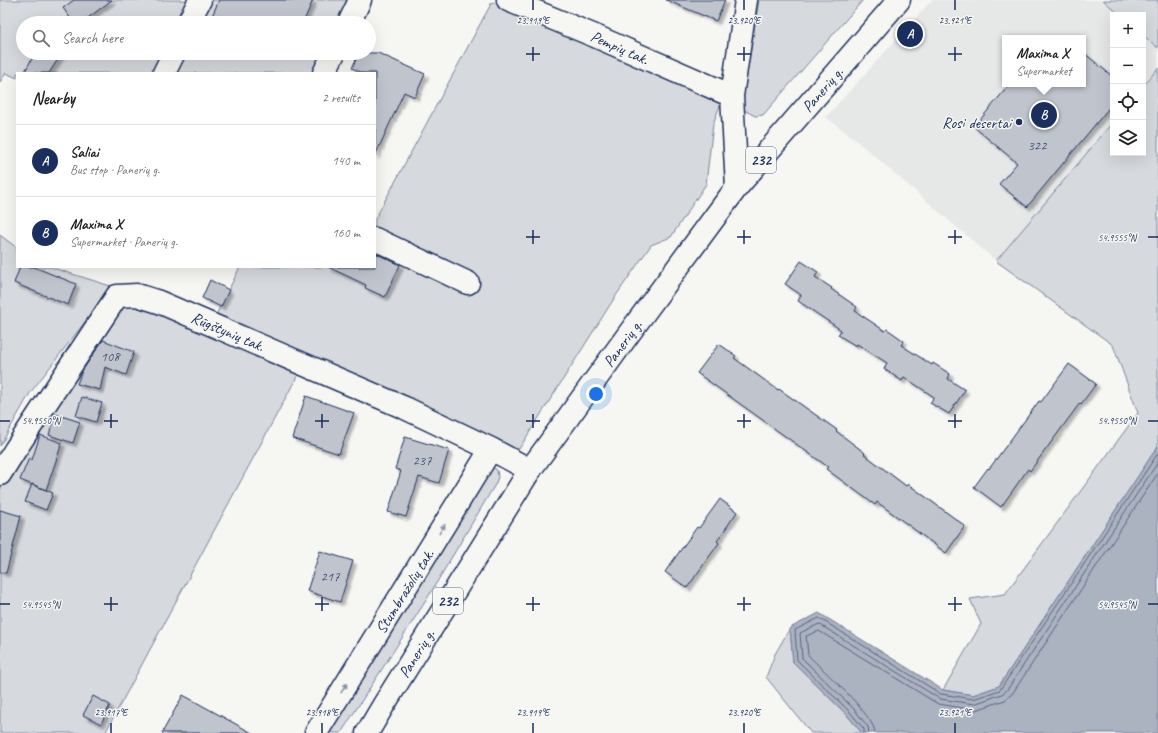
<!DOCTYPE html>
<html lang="en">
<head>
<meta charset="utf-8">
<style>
	:root { --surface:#fff; --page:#f6f6f6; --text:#222; --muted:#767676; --line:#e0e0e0; --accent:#1b2f5e }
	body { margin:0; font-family:Caveat,sans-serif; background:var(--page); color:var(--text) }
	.controls { position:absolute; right:12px; top:12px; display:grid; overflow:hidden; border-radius:0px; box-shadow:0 4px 16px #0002 }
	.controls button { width:36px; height:36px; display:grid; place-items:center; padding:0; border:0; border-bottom:1px solid var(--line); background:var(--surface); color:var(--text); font:20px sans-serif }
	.you { position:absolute; left:596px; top:394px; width:14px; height:14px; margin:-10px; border:3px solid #fff; border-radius:50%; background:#1a73e8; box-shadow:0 0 0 6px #1a73e833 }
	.badge { display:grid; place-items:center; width:26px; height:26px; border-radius:50%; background:var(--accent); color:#fff; font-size:13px; font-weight:700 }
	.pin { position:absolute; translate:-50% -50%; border:2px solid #fff; box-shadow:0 1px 4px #0006 }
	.popup { position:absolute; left:1002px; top:35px; width:84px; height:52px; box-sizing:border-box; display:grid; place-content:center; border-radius:0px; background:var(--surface); filter:drop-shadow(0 1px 3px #0005); font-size:13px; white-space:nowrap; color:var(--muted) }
	.popup b { font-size:15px; color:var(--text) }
	.popup::after { content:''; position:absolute; left:50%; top:100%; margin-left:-8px; border:8px solid transparent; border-top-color:var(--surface) }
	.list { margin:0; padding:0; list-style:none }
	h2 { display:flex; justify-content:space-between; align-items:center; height:52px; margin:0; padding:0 16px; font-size:17px }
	h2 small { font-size:13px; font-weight:400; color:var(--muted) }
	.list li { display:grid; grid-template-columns:26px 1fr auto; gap:12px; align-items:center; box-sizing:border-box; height:72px; padding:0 16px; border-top:1px solid var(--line) }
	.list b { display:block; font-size:15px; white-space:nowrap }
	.list p { margin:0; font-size:13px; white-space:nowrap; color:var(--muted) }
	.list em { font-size:13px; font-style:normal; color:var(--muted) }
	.icon { flex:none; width:22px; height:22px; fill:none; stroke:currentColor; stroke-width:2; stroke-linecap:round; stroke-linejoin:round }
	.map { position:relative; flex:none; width:1158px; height:733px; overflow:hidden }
	.search { position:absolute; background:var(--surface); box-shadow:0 4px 16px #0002; left:16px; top:16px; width:360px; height:44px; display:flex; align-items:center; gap:10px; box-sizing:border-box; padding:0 14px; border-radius:22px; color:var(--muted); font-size:15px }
	.panel { position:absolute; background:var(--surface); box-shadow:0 4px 16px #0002; left:16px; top:72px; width:360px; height:196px; border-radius:0px }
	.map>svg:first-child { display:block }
	.built { fill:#e6e7e7; fill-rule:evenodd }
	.green { fill:#d6d9dd; stroke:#78849e }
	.water { fill:#abb2c0; stroke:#717e99 }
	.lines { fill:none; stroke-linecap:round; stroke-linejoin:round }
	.shore { stroke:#556385; stroke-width:1 }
	.building { fill:#c0c4cd; stroke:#1b2f5e; filter:url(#shadow) }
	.minor-casing { stroke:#1b2f5e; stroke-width:25 }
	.major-casing { stroke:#1b2f5e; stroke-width:25 }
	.minor { stroke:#f6f6f2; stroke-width:22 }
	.major { stroke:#f6f6f2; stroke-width:22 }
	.oneway { fill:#8892a8 }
	.ticks { fill:none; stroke:#1b2f5e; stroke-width:1.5 }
	.poi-dot { fill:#1b2f5e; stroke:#f6f6f2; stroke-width:1.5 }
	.labels { text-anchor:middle; stroke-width:3; stroke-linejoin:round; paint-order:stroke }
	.number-label { font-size:14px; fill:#44547a }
	.shield { fill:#f6f6f2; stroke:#5d6b8a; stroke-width:1 }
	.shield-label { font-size:15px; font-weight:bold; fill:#1b2f5e }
	.street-label { font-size:16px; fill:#1b2f5e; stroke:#f6f6f2 }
	.poi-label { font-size:16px; fill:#1b2f5e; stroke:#f6f6f2; text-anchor:end }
	.ticks-label { font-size:10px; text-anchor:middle; fill:#1b2f5e; stroke:#f6f6f2; stroke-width:3; stroke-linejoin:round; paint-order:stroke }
</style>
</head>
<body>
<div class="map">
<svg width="1158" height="733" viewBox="0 0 1158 733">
	<defs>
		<filter id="shadow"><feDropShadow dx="3.5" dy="3.5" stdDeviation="1" flood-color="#0004"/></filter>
	</defs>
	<rect width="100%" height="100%" fill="#f6f6f2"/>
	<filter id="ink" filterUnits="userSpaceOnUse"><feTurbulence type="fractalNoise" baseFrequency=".025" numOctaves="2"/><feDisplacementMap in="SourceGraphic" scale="8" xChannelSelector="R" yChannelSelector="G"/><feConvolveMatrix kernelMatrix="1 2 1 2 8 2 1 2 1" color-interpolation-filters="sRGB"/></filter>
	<g filter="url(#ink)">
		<path class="built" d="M 932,0 L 1103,0 L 1120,15 L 1113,15 L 1113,122 L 996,261 L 857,141 L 826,117 ZM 1005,38 L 1083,38 L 1083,84 L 1005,84 Z
			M 1143,35 L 1158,48 L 1158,68 L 1143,86 Z"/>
		<path class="green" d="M 0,0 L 191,0 L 180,23 L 23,23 L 23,53 L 165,53 L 156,73 L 17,73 L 17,78 L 6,73 L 0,82 Z
			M 210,0 L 355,0 L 343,23 L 198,23 Z
			M 759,0 L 863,0 L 763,115 L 755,116 L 744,110 L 743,99 Z
			M 1103,0 L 1158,0 L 1158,48 L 1143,35 L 1143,15 L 1120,15 Z
			M 492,2 L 722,100 L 713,124 L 706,184 L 671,237 L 651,245 L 615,297 L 519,449 L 510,449 L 215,317 L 240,267 L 375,267 L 375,219 Z
			M 182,53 L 328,53 L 318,73 L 172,73 Z
			M 1158,68 L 1158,446 L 999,686 L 973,695 L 943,690 L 981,624 L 970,599 L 1005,594 L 1138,413 L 1113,345 L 996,261 L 1113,122 L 1113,153 L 1143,153 L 1143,86 Z
			M 0,235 L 17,248 L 17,267 L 50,267 L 117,288 L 108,292 L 30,393 L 0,446 Z
			M 139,303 L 299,373 L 105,733 L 0,733 L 0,490 L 83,352 L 114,308 Z
			M 492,467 L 497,470 L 498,477 L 496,483 L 425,602 L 341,733 L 329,733 Z
			M 790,628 L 793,662 L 847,715 L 862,733 L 811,733 L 766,677 L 775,654 Z"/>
		<path class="water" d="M 1158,446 L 1158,733 L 862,733 L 847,715 L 793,662 L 790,628 L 819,613 L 943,690 L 973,695 L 999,686 Z"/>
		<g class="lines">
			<path class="shore" d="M 864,733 L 864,729 L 850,712 L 797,660 L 795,630 L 819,618 L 941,694 L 973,699 L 1000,690 L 1158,453
				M 869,733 L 868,727 L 854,709 L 802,658 L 800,633 L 819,624 L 940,699 L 974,704 L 1002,694 L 1007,690 L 1158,462
				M 875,733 C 875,715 822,670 808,655 L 806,636 L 819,631 L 938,704 L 976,710 L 1005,700 L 1012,694 L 1158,473"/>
		</g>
		<path class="building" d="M 74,0 L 112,0 L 81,23 L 74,23 L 63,8 Z
			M 219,0 L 313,0 L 303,23 L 209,23 Z
			M 666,0 L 725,0 L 716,21 Z
			M 1083,52 L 1113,77 L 1113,103 L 1027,207 L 999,184 L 1017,163 L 974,127 L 1010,84 L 1083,84 Z
			M 35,53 L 62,53 L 49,73 L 24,73 Z
			M 359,53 L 378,53 L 425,74 L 415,97 L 404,92 L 375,156 L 375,73 L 362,73 L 352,68 Z
			M 375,253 L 400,265 L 385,297 L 365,288 L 366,285 L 328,267 L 375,267 Z
			M 801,261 L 818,272 L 815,277 L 832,288 L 831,289 L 857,307 L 855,311 L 885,331 L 887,329 L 904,341 L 901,345 L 932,365 L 933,363 L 950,374 L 948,379 L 965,390 L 949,414 L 930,403 L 934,397 L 904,377 L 902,381 L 884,369 L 887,363 L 857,344 L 856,346 L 838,335 L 841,330 L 798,301 L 801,295 L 785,284 Z
			M 20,267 L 34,267 L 76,284 L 68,305 L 14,283 Z
			M 210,280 L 229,290 L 221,307 L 202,298 Z
			M 103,340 L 134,352 L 126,375 L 105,367 L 100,390 L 77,384 L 82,371 Z
			M 719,344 L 736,356 L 734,358 L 778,390 L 779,389 L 837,430 L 836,431 L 865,453 L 864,454 L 906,486 L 908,484 L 965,526 L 946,553 L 877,502 L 875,505 L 826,469 L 828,467 L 697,373 Z
			M 1069,364 L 1096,384 L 1081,404 L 1080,403 L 1030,471 L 1028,469 L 1001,507 L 974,487 L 988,468 L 989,469 L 1039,401 L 1041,402 Z
			M 306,396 L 354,413 L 339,454 L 292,438 Z
			M 82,397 L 102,403 L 96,422 L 76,416 Z
			M 55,414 L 80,422 L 73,443 L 49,435 Z
			M 40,435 L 62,443 L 46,490 L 20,480 L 29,458 L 32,460 Z
			M 405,437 L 449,450 L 439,483 L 419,477 L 406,517 L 388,512 L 401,471 L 395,469 Z
			M 32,484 L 53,493 L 46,510 L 25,502 Z
			M 720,499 L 737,512 L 717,541 L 719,543 L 687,588 L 665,572 L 697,527 L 699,528 Z
			M 0,510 L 21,516 L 6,573 L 0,572 Z
			M 320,551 L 353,561 L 340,602 L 307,591 Z
			M 183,695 L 252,733 L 162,733 Z
			M 93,696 L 110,705 L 101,724 L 83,715 Z"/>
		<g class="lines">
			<defs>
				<path id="minor" d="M 508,0 L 595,36 L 732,96
					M 188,23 L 200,0
					M 349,23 L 360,0
					M 164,73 L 174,53
					M 324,73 L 334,53
					M 737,187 L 732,96 L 746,0
					M 375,239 L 468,283
					M 0,474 L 15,450 L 117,296 L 137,295 L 159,302 L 405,408 L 491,449 L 530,470
					M 316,733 L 491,449"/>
				<path id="major" d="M 367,733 L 383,706 L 530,470 L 633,328 L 737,187 L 899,0"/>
			</defs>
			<use href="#minor" class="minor-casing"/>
			<use href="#major" class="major-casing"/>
			<use href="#minor" class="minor"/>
			<use href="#major" class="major"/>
		</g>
		<defs><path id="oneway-solid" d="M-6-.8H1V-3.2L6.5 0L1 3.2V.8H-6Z"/></defs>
		<g class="oneway">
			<use href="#oneway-solid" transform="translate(442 529) rotate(-58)"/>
			<use href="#oneway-solid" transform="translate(344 688) rotate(-58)"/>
		</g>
	</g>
	<path class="ticks" d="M 533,0 L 533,10M 744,0 L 744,10M 955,0 L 955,10M 533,47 L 533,61M 744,47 L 744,61M 955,47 L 955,61M 526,54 L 540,54M 737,54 L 751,54M 948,54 L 962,54M 533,230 L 533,244M 744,230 L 744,244M 955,230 L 955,244M 526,237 L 540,237M 737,237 L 751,237M 948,237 L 962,237M 1148,237 L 1158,237M 111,414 L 111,428M 322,414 L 322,428M 533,414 L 533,428M 744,414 L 744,428M 955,414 L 955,428M 0,421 L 10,421M 104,421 L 118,421M 315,421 L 329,421M 526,421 L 540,421M 737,421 L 751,421M 948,421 L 962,421M 1148,421 L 1158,421M 111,597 L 111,611M 322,597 L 322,611M 533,597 L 533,611M 744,597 L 744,611M 955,597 L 955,611M 0,604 L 10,604M 104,604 L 118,604M 315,604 L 329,604M 526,604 L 540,604M 737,604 L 751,604M 948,604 L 962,604M 1148,604 L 1158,604M 111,723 L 111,733M 322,723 L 322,733M 533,723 L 533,733M 744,723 L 744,733M 955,723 L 955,733"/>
	<circle class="poi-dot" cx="1019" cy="122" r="4"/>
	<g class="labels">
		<g class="number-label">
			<text x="1037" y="150">322</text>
			<text x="110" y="361">108</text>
			<text x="422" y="465">237</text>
			<text x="330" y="581">217</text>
		</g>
		<g class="shield">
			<rect x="746" y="147" width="30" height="26" rx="3"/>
			<rect x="433" y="588" width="30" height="26" rx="3"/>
		</g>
		<g class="shield-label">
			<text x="761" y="165">232</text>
			<text x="448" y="606">232</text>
		</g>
		<g class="street-label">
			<text transform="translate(620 47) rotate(24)" y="6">Pempių tak.</text>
			<text transform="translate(822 89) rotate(-49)" y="6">Panerių g.</text>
			<text transform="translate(228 331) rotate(23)" y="6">Rūgštynių tak.</text>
			<text transform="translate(622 343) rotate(-54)" y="6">Panerių g.</text>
			<text transform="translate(404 591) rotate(-58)" y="6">Stumbražolių tak.</text>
			<text transform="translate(416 653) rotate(-58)" y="6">Panerių g.</text>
		</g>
		<g class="poi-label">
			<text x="1011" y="128">Rosi desertai</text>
		</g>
	</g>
	<g class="ticks-label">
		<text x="533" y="24">23.919°E</text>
		<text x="744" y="24">23.920°E</text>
		<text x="955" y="24">23.921°E</text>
		<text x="1117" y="241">54.9555°N</text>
		<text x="41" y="424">54.9550°N</text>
		<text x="1117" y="424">54.9550°N</text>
		<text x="41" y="608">54.9545°N</text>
		<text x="1117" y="608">54.9545°N</text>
		<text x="111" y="716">23.917°E</text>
		<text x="322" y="716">23.918°E</text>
		<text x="533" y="716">23.919°E</text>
		<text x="744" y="716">23.920°E</text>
		<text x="955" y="716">23.921°E</text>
	</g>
</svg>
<div class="controls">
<button>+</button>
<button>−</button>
<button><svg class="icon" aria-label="locate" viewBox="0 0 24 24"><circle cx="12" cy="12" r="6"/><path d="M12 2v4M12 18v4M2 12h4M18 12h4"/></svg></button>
<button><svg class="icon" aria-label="layers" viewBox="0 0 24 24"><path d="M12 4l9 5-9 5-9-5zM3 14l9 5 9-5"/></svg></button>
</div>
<div class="you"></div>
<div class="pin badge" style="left:910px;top:34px">A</div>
<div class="pin badge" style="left:1044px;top:115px">B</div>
<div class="popup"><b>Maxima X</b>Supermarket</div>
<div class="search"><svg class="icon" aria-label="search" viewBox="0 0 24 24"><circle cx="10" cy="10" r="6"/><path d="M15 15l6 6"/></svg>Search here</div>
<section class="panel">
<h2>Nearby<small>2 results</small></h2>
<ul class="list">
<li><span class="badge">A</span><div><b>Saliai</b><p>Bus stop · Panerių g.</p></div><em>140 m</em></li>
<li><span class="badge">B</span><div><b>Maxima X</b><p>Supermarket · Panerių g.</p></div><em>160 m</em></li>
</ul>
</section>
</div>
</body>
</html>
